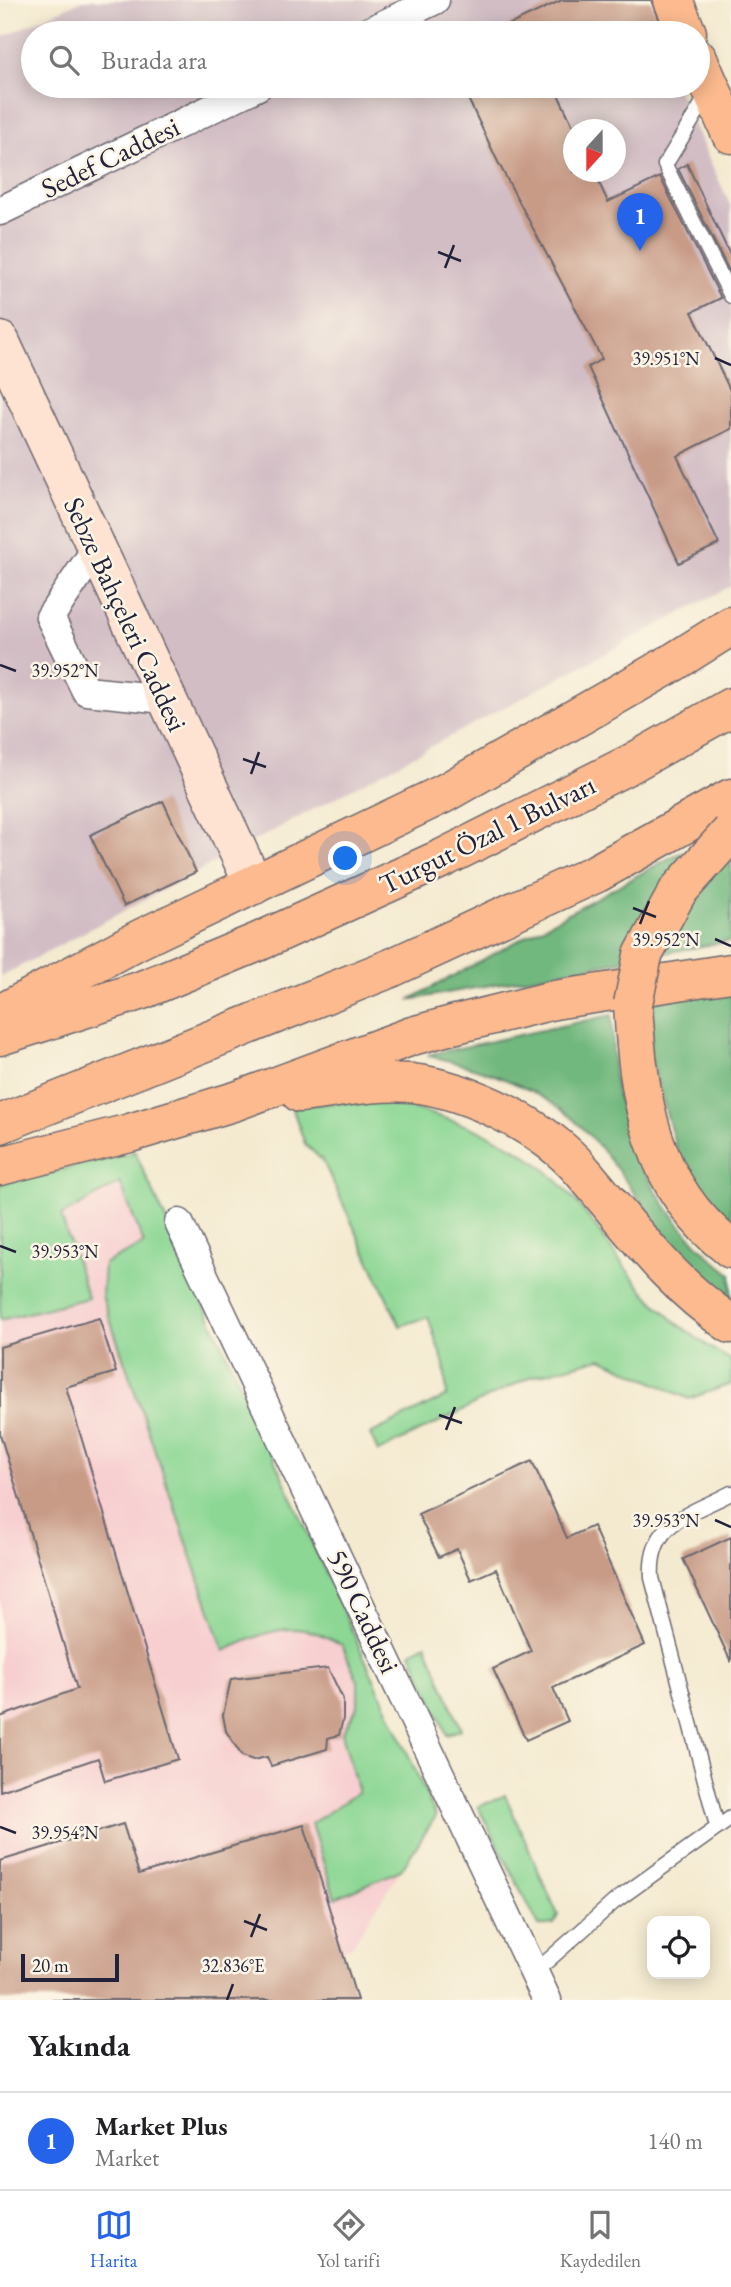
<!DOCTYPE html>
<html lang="tr">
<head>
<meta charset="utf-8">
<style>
	:root { --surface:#fff; --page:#f2f2f2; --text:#202124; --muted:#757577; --line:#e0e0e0; --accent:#2563eb }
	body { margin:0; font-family:"EB Garamond",serif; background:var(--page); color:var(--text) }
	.controls { position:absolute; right:21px; bottom:21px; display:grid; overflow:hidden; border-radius:14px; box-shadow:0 4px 18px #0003 }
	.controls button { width:63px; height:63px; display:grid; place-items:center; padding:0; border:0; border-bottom:2px solid var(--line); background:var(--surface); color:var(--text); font:35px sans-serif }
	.compass { position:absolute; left:563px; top:119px; width:63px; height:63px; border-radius:50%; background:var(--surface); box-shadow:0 4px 18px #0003; rotate:201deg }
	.scale { position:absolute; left:21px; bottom:18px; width:98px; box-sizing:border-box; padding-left:7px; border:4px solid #22223b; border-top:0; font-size:19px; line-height:24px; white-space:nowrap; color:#22223b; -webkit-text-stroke:5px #fcf5e5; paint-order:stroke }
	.you { position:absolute; left:346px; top:859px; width:24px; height:24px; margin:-18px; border:5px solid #fff; border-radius:50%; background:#1a73e8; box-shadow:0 0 0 10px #1a73e833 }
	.badge { display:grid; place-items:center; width:46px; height:46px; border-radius:50%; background:var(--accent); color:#fff; font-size:23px; font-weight:700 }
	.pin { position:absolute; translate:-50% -58px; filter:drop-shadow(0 2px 4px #0008) }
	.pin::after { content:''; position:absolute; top:37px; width:24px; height:21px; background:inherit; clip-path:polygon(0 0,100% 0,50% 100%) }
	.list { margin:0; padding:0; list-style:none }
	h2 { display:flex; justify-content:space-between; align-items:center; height:91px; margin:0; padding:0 28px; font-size:30px }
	h2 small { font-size:23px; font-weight:400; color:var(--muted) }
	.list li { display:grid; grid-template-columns:46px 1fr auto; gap:21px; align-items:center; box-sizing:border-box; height:98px; padding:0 28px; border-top:2px solid var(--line) }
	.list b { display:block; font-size:26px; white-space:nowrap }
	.list p { margin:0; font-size:23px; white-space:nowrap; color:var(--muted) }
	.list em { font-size:23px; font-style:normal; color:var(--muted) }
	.icon { flex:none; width:38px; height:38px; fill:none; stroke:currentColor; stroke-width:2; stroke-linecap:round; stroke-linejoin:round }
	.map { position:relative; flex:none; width:731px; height:2000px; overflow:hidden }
	.search { position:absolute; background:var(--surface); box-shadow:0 4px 18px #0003; left:21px; right:21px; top:21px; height:77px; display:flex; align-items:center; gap:18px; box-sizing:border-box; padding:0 24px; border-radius:38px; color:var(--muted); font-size:26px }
	.sheet { height:189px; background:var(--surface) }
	nav { display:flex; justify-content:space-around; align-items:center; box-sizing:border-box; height:98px; border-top:2px solid var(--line); background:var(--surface); font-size:19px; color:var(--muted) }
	nav a { display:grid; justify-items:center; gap:4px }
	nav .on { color:var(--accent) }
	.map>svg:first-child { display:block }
	.built { fill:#f7cfd0 }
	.industrial { fill:#d2bdc5; fill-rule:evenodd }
	.green { fill:#8cd794; stroke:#577c68; stroke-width:2 }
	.forest { fill:#71b87e; stroke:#4a6d5c; stroke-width:2 }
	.building { fill:#c89b87 }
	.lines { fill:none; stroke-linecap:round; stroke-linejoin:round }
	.lane-casing { stroke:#6c686f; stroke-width:17 }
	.street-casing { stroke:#6c686f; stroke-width:31 }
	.secondary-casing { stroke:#6c686f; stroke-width:41 }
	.highway-casing { stroke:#6c686f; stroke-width:41 }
	.lane { stroke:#fff; stroke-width:14 }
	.street { stroke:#fff; stroke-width:28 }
	.secondary { stroke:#fee3d2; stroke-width:38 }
	.highway { stroke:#fcba8e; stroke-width:38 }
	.highway-bridge-casing { stroke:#6c686f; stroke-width:41; stroke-linecap:butt }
	.highway-bridge { stroke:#fcba8e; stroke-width:38 }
	.ticks { fill:none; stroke:#22223b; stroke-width:2.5 }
	.labels { text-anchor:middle; stroke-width:5; stroke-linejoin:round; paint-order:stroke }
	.street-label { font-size:28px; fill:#22223b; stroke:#fcf5e5 }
	.ticks-label { font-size:18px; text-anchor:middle; fill:#22223b; stroke:#fcf5e5; stroke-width:5; stroke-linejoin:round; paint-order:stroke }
</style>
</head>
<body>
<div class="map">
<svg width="731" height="2000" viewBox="0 0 731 2000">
	<rect width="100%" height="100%" fill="#fcf5e5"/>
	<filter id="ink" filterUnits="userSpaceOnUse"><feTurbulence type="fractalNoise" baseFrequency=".0143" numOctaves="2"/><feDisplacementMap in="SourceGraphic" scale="14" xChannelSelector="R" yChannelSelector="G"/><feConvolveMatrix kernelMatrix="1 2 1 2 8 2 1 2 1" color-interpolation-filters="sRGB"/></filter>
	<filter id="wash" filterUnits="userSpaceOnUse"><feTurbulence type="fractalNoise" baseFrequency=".00686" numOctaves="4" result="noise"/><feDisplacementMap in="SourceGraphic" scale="28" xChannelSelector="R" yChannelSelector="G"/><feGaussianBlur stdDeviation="1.57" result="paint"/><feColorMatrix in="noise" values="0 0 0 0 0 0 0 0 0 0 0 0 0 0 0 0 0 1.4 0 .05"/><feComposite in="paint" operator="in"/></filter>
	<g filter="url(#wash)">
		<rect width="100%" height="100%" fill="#f4ead0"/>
		<path class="built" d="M 135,1152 L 436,1816 L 351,1947 L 141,2000 L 0,2000 L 0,1184 Z"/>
		<path class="industrial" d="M 83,0 L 637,0 L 652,33 L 33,33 L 33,86 L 676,86 L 731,207 L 731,586 L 0,977 L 0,38 ZM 574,130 L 616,130 L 616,172 L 574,172 Z"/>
		<path class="green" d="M 379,1099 C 434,1115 491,1128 537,1163 C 588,1202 613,1262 658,1306 C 680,1327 704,1345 731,1360 L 731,1384 L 689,1399 L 601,1358 L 530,1377 L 378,1452 L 370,1434 L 447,1396 L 444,1365 L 428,1317 L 400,1326 L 323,1161 L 305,1144 L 292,1107 Z
			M 135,1152 L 436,1816 L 401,1870 L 335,1898 L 311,1824 L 358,1792 L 342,1733 L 358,1706 L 358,1681 L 342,1645 C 295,1617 270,1630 224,1651 L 102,1296 L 104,1264 L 144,1244 L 120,1183 L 61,1216 L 88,1298 L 0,1320 L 0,1184 Z
			M 426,1644 L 461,1729 L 447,1735 L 411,1652 Z
			M 505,1795 L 558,1915 L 554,1924 L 539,1926 L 478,1807 Z"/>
		<path class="forest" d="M 731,834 L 731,941 L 409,1000 L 673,856 Z
			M 731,989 L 731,1220 L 695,1183 L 678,1155 L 650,1055 L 654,1001 Z
			M 612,1015 C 613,1035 612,1055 614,1075 C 625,1153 668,1226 731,1274 L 731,1297 C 706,1278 682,1256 662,1231 C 627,1186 597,1130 547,1100 C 509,1077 469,1066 427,1055 Z"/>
		<g id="blocks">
			<path class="building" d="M 562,0 L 651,0 L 663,33 L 492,33 Z
				M 462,86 L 554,86 L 575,130 L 573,172 L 594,172 L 608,202 L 660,177 L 721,298 L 692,312 L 731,392 L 731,429 L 677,456 L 719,544 L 679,563 L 588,367 L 602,359 L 498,162 Z
				M 687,164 L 731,257 L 731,275 L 678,169 Z
				M 163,801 L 196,872 L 124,906 L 90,835 Z
				M 99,1318 L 116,1372 L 66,1387 L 178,1759 L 105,1781 L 98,1758 L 0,1791 L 0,1717 L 77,1689 L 0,1434 L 0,1347 Z
				M 532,1461 L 567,1538 L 593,1526 L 645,1645 L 553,1688 L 568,1721 L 526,1740 L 493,1669 L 531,1651 L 496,1569 L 471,1580 L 457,1549 L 439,1557 L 418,1514 Z
				M 731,1537 L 731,1662 L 683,1559 Z
				M 328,1668 L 343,1699 L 343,1719 L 339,1735 L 328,1738 L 327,1749 L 271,1766 L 267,1757 L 253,1760 L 242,1756 L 226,1731 L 223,1715 L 231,1679 Z
				M 123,1824 L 139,1874 L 304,1825 L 357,2000 L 0,2000 L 0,1861 Z"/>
		</g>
	</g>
	<g filter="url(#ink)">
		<use href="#blocks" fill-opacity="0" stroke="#6c686f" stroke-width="2"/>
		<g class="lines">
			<defs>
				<path id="lane" d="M 708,94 L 665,165 L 731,296
					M 717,1826 L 652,1578 C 648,1522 689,1515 731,1493
					M 535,1972 L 614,1902 L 731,1818"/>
				<path id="street" d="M 366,33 L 435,0
					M 0,211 L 258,86
					M 96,549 L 50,617 L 86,691 L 165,699
					M 179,1223 L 547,2000"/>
				<path id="secondary" d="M 0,341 L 254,885"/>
				<path id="highway" d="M 673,0 L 687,33
					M 698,59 L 731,134
					M 633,1004 C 638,1098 651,1188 731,1249
					M 0,1014 L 140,939 L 443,794 L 674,662 L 731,626
					M 0,1036 L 142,990 L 258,942 L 443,858 L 632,763 L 731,707
					M 300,1093 C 336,1089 376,1080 412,1083 C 470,1090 545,1127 583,1172 C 630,1227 670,1284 731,1324
					M 0,1124 L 391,968 L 597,873 L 731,798
					M 0,1166 L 130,1133 L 236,1101 L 412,1036 L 452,1025 L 554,1000 L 731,973"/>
			</defs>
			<use href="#lane" class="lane-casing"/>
			<use href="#street" class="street-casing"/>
			<use href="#secondary" class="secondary-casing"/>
			<use href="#highway" class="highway-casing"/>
			<use href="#lane" class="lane"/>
			<use href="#street" class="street"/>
			<use href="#secondary" class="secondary"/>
			<use href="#highway" class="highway"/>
			<defs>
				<path id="highway-bridge" d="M 633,1004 L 643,955 L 678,891 L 731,832"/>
			</defs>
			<use href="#highway-bridge" class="highway-bridge-casing"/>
			<use href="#highway-bridge" class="highway-bridge"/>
		</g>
	</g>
	<path class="ticks" d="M 438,252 L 461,261M 445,268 L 454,245M 715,358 L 731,365M 0,665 L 16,671M 243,759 L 266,767M 251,774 L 259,752M 633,908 L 656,917M 640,924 L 649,901M 715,939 L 731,946M 0,1246 L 16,1252M 439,1415 L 462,1423M 446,1430 L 455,1407M 715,1520 L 731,1527M 0,1827 L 16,1833M 244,1921 L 267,1930M 251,1937 L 260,1914M 227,2000 L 233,1984"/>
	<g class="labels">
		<g class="street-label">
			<text transform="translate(110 157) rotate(-26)" y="10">Sedef Caddesi</text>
			<text transform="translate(126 614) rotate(65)" y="10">Sebze Bahçeleri Caddesi</text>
			<text transform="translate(487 834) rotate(-26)" y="10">Turgut Özal 1 Bulvarı</text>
			<text transform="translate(364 1611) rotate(65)" y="10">590 Caddesi</text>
		</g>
	</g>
	<g class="ticks-label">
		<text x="666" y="365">39.951°N</text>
		<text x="65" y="677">39.952°N</text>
		<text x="666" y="946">39.952°N</text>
		<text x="65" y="1258">39.953°N</text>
		<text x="666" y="1527">39.953°N</text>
		<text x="65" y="1839">39.954°N</text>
		<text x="233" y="1972">32.836°E</text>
	</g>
</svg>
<div class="controls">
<button><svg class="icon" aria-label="locate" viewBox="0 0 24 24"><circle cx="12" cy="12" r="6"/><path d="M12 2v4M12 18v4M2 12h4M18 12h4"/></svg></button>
</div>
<svg class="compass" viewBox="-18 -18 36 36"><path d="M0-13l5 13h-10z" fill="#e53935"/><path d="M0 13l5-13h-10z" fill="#757577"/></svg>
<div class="scale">20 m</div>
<div class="you"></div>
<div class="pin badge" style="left:640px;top:251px">1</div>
<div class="search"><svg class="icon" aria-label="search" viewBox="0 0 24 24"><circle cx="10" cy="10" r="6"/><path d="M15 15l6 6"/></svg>Burada ara</div>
</div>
<section class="sheet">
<h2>Yakında<small></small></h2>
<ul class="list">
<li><span class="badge">1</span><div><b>Market Plus</b><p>Market</p></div><em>140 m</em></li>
</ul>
</section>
<nav>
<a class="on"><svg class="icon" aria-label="map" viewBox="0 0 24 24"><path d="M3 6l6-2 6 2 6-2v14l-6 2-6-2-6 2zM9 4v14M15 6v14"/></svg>Harita</a>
<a><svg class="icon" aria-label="directions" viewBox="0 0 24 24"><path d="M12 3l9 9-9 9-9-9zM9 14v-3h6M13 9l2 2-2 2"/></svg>Yol tarifi</a>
<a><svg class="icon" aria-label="saved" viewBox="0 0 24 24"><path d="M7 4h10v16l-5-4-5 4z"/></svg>Kaydedilen</a>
</nav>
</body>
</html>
